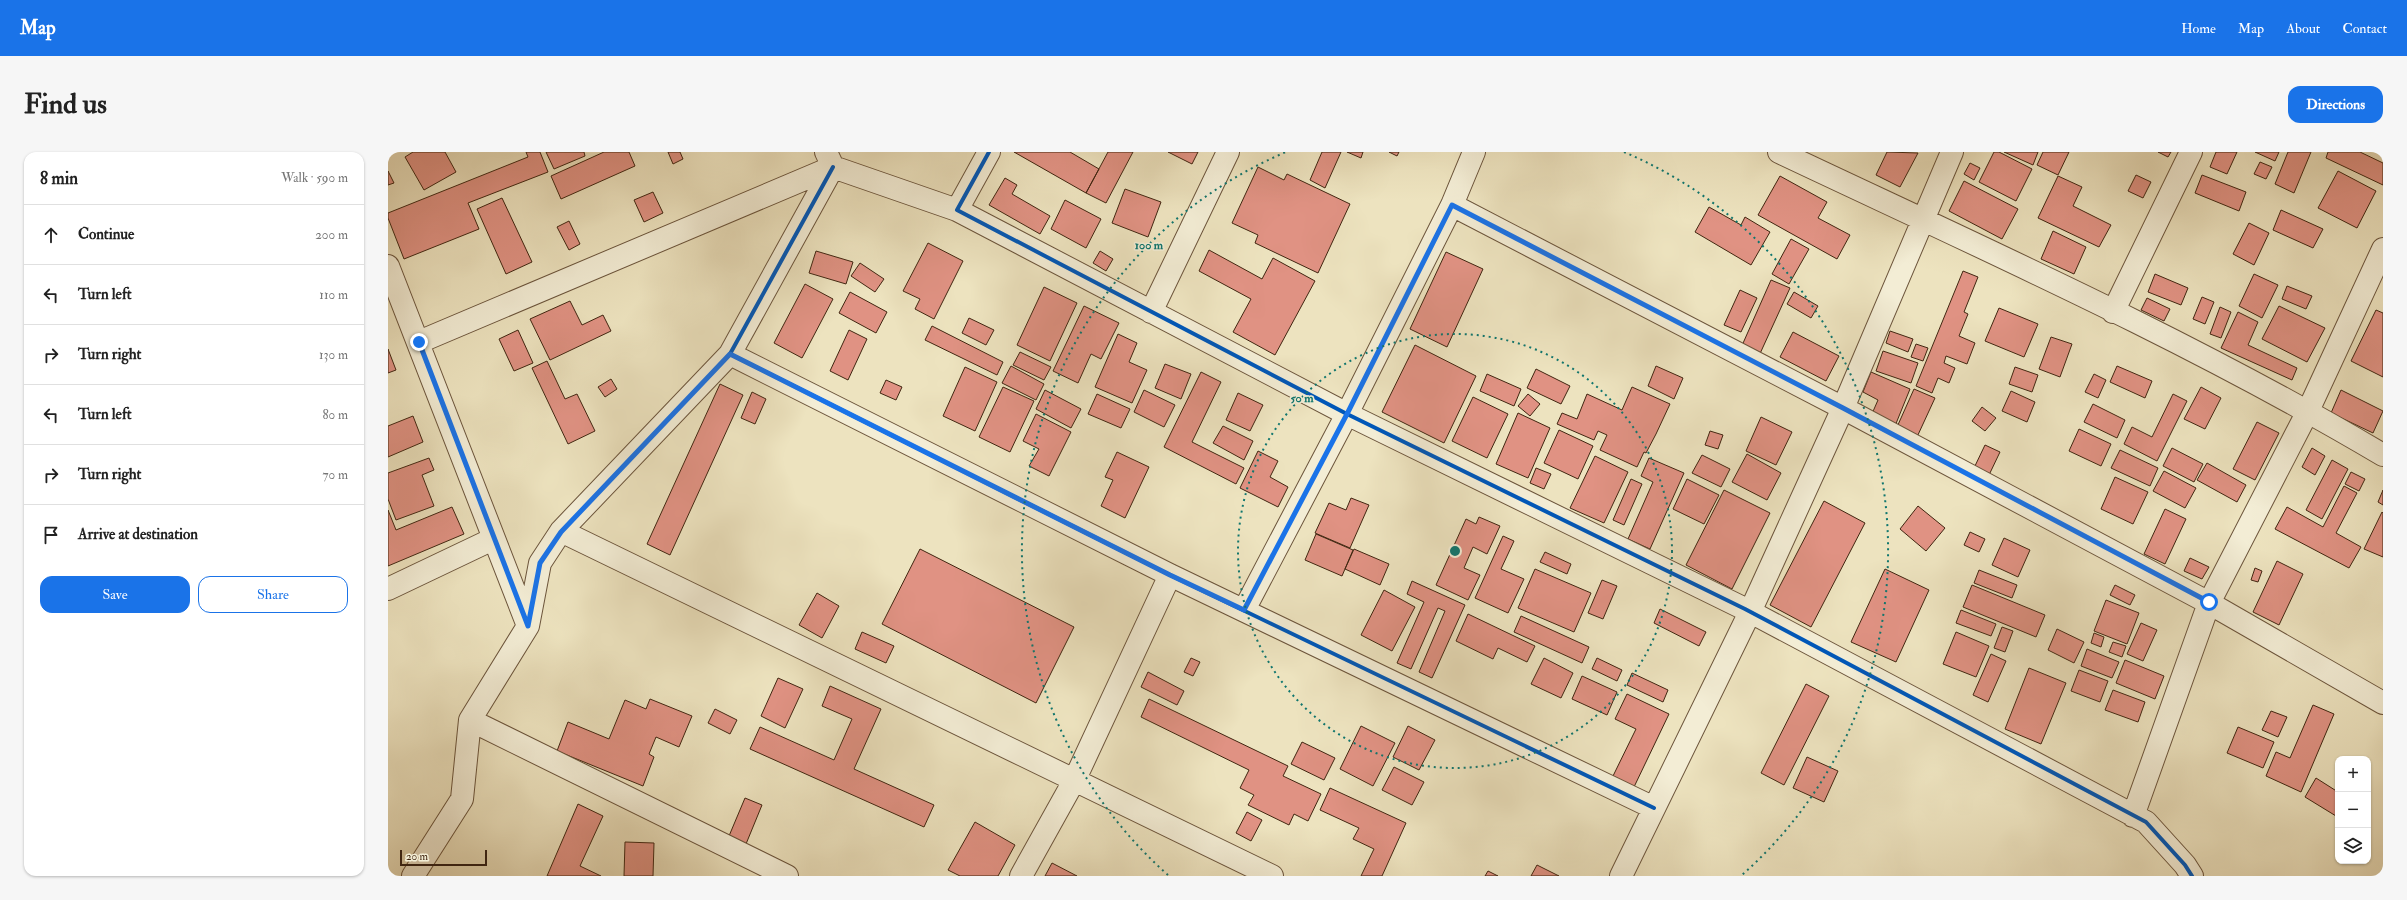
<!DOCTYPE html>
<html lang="en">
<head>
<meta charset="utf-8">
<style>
	:root { --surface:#fff; --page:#f6f6f6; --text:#222; --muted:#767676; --line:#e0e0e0; --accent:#1a73e8 }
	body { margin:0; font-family:"IM FELL Double Pica",serif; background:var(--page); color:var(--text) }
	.controls { position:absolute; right:12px; bottom:12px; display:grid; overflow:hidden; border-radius:8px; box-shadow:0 1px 3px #0004 }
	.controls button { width:36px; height:36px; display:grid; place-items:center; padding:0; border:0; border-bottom:1px solid var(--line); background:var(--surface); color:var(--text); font:20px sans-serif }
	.scale { position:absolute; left:12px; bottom:10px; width:87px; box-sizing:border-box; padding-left:4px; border:2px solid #412611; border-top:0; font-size:11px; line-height:14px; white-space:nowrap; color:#412611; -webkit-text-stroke:3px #f3edd5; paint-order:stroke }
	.stop { position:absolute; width:12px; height:12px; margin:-9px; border:3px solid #1a73e8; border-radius:50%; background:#fff }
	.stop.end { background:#1a73e8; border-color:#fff; box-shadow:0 1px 4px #0008 }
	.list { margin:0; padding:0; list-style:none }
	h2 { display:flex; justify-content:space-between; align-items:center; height:52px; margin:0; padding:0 16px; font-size:17px }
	h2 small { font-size:13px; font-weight:400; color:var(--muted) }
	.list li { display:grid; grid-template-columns:26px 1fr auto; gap:12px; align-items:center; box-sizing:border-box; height:60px; padding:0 16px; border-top:1px solid var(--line) }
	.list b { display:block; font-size:15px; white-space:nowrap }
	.list em { font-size:13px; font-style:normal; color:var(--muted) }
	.actions { display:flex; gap:8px; padding:12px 16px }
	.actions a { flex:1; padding:9px 0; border:1px solid var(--accent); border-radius:12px; text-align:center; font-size:14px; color:var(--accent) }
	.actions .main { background:var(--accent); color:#fff }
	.icon { flex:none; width:22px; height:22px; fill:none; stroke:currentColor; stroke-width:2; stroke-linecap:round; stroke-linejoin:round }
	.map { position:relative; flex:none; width:1995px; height:724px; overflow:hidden; border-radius:12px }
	header { display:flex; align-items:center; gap:24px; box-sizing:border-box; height:56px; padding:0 20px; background:var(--accent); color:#fff }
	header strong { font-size:19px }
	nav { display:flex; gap:22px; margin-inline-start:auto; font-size:14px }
	.intro { display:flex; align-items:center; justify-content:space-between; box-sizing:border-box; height:96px; padding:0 24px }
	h1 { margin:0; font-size:28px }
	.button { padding:10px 18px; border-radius:12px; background:var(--accent); color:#fff; font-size:14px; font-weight:700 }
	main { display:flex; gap:24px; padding:0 24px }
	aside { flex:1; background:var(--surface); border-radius:12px; box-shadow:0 1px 3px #0004 }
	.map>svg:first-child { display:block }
	.building { fill:#e09283; stroke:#412611 }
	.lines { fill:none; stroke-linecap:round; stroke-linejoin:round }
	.minor-casing { stroke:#6c553c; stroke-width:24 }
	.minor { stroke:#f3edd5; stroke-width:22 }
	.cycleway-casing { stroke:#f3edd5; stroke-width:6 }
	.cycleway { stroke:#0057b8; stroke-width:4 }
	.route { stroke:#1a73e8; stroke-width:5 }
	.ring { fill:none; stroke:#0f766e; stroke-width:2; stroke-dasharray:2 4 }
	.centre { fill:#0f766e; stroke:#f3edd5; stroke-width:2 }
	.ring-label { font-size:12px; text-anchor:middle; font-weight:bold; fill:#0f766e; stroke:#f3edd5; stroke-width:3; stroke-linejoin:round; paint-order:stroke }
</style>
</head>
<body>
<header>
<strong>Map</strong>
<nav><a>Home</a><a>Map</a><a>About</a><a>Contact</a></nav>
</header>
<div class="intro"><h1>Find us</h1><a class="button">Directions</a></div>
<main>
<aside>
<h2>8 min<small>Walk · 590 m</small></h2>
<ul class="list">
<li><svg class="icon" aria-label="ahead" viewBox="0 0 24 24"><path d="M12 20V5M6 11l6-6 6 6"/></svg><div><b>Continue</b></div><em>200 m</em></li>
<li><svg class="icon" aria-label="left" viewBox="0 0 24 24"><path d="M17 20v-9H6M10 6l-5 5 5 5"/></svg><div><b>Turn left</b></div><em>110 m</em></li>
<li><svg class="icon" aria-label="right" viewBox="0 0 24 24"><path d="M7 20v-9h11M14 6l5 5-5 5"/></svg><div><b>Turn right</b></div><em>130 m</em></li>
<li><svg class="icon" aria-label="left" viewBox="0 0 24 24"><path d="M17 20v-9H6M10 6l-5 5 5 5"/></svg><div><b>Turn left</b></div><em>80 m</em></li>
<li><svg class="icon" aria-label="right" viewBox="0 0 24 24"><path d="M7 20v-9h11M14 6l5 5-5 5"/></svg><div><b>Turn right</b></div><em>70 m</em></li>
<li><svg class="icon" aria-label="arrive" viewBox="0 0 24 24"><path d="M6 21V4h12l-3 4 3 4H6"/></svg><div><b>Arrive at destination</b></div></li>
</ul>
<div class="actions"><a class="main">Save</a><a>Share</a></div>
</aside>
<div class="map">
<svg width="1995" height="724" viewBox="0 0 1995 724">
	<rect width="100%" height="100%" fill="#ede3bf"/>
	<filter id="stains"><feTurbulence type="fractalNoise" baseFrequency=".005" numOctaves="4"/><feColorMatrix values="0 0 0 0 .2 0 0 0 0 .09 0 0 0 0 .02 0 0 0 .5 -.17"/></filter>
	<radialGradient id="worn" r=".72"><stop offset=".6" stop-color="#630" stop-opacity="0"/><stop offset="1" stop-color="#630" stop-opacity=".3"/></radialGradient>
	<path class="building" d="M 25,0 L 57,0 L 68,20 L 36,38 L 17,5 Z
		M 138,0 L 152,0 L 160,20 L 80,51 L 91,77 L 16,107 L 0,66 L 0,61 L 140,5 Z
		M 158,0 L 196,0 L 197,4 L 166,17 Z
		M 216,0 L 241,0 L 247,14 L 173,47 L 163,24 Z
		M 280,0 L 292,0 L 295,7 L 285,12 Z
		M 626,0 L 682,0 L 711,17 L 698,41 Z
		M 720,0 L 745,0 L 718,51 L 698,41 Z
		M 780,0 L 810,0 L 804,12 Z
		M 934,0 L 953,0 L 937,36 L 922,28 Z
		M 959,0 L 975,0 L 973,6 Z
		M 1001,0 L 1011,0 L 1009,4 Z
		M 1499,0 L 1530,1 L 1512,35 L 1488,23 Z
		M 1606,0 L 1611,0 L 1644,17 L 1628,49 L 1591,30 Z
		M 1616,0 L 1650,0 L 1645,13 Z
		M 1655,0 L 1681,0 L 1670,23 L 1649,13 Z
		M 1770,0 L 1783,0 L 1780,5 Z
		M 1828,0 L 1849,0 L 1839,22 L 1822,15 Z
		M 1867,0 L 1891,0 L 1887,9 Z
		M 1900,0 L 1923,0 L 1906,41 L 1887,32 Z
		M 1940,0 L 1972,0 L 1995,11 L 1995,33 L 1938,6 Z
		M 1872,10 L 1884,15 L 1878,27 L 1866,22 Z
		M 1582,11 L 1592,16 L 1586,28 L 1576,22 Z
		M 870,15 L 896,28 L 899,22 L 962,52 L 930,121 L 867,91 L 870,83 L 844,71 Z
		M 0,19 L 6,31 L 0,33 Z
		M 1950,19 L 1988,39 L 1969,76 L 1930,56 Z
		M 1748,23 L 1763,30 L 1755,46 L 1740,39 Z
		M 1814,23 L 1858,40 L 1851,59 L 1807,41 Z
		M 1392,24 L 1439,50 L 1430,66 L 1462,83 L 1449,107 L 1370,63 Z
		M 1670,24 L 1694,35 L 1685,54 L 1723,73 L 1711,95 L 1650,66 Z
		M 617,26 L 629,33 L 624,42 L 662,64 L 652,82 L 601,53 Z
		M 1576,29 L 1630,57 L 1614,87 L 1561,59 Z
		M 737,37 L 773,50 L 760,85 L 724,71 Z
		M 265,40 L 275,61 L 256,70 L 246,48 Z
		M 114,46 L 144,110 L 118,122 L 89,57 Z
		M 677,48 L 713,67 L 698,96 L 663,77 Z
		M 1321,55 L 1353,73 L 1357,65 L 1382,80 L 1363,113 L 1307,80 Z
		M 1893,58 L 1935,77 L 1925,96 L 1885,78 Z
		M 181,69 L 192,92 L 181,98 L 169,75 Z
		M 1861,71 L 1881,81 L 1866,113 L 1845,102 Z
		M 1665,79 L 1698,95 L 1686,122 L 1653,107 Z
		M 1403,87 L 1421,97 L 1401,132 L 1384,122 Z
		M 540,91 L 575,109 L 546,167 L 527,157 L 532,147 L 515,139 Z
		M 821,98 L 874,127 L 885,106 L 927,129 L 887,203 L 845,180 L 863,147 L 811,119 Z
		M 428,99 L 465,110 L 458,132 L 421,121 Z
		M 712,99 L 725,107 L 718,119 L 705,111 Z
		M 1058,100 L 1095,117 L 1059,195 L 1022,177 Z
		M 472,111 L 496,127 L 487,140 L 463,124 Z
		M 1575,119 L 1590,125 L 1576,160 L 1580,162 L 1571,184 L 1587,191 L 1579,212 L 1558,204 L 1556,211 L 1567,216 L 1561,231 L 1550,226 L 1544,241 L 1528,234 Z
		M 1767,122 L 1800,136 L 1793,153 L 1760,140 Z
		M 1866,122 L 1890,133 L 1874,166 L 1851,154 Z
		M 1383,128 L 1402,136 L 1370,206 L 1352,198 Z
		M 417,132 L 445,147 L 414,206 L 386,191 Z
		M 1899,134 L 1924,144 L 1918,157 L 1894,147 Z
		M 656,135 L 689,151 L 662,209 L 629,193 Z
		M 1352,138 L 1369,146 L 1353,180 L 1336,173 Z
		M 462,140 L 499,160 L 488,181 L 451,161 Z
		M 1406,140 L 1430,154 L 1423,166 L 1399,152 Z
		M 1814,145 L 1826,150 L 1817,172 L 1805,167 Z
		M 1759,146 L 1782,157 L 1776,169 L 1753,158 Z
		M 182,149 L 194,173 L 215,163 L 223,179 L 162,208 L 142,167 Z
		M 696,154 L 731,171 L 713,207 L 703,202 L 690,231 L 665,219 Z
		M 1891,154 L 1937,176 L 1919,210 L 1874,187 Z
		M 1832,155 L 1843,160 L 1833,186 L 1822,182 Z
		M 1611,156 L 1650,172 L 1636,205 L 1597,189 Z
		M 1988,158 L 1995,161 L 1995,225 L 1963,209 Z
		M 1850,160 L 1870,170 L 1860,193 L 1909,216 L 1904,228 L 1833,196 Z
		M 581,166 L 606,178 L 598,193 L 574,181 Z
		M 544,174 L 615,210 L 609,223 L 537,188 Z
		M 130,178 L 145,211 L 126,219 L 111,187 Z
		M 461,178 L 479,187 L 460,228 L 442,219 Z
		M 1502,179 L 1525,187 L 1520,200 L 1498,191 Z
		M 1405,180 L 1451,204 L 1438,229 L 1392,205 Z
		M 730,182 L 749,191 L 741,210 L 759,218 L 744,251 L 707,235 Z
		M 1663,185 L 1684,192 L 1672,225 L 1651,217 Z
		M 1528,192 L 1540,196 L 1535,209 L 1523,205 Z
		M 1027,193 L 1088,224 L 1056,291 L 994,260 Z
		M 0,197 L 8,218 L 0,221 Z
		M 1495,199 L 1530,211 L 1523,231 L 1488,219 Z
		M 632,200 L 663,215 L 656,228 L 625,213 Z
		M 159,209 L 177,247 L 189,242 L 207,279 L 180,292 L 144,216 Z
		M 777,212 L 803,222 L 793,247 L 767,236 Z
		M 623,214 L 656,232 L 648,248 L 614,231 Z
		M 1268,214 L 1295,226 L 1286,247 L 1260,234 Z
		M 1729,214 L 1764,229 L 1757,246 L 1722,230 Z
		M 577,215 L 609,230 L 587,279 L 555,264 Z
		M 1627,215 L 1650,223 L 1644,240 L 1621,232 Z
		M 1148,217 L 1182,234 L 1173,252 L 1139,236 Z
		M 813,220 L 833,230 L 804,290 L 856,316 L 848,332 L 776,295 Z
		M 1483,220 L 1522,237 L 1507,274 L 1483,264 L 1490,248 L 1475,240 Z
		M 1099,222 L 1133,237 L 1126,254 L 1092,239 Z
		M 1706,222 L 1718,228 L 1710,246 L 1697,240 Z
		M 223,227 L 229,237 L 217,245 L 210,235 Z
		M 498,228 L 514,235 L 508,248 L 492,241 Z
		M 332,232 L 355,243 L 282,403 L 259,392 Z
		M 615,235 L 646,249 L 622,300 L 591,285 Z
		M 1244,235 L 1282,252 L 1268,282 L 1258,301 L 1256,300 L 1249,315 L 1212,298 L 1219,283 L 1210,279 L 1206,288 L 1169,272 L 1174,261 L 1189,267 L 1199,242 L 1234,258 Z
		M 1813,235 L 1833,246 L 1817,277 L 1796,267 Z
		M 1526,237 L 1547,246 L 1529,285 L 1509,275 Z
		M 657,238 L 693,257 L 683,276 L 648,257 Z
		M 756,238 L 787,253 L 776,275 L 746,260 Z
		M 1953,238 L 1995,259 L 1985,281 L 1943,261 Z
		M 1623,239 L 1647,250 L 1639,270 L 1614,259 Z
		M 364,240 L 378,247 L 367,272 L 353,266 Z
		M 850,241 L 875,253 L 862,279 L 838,268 Z
		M 709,242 L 742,257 L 733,276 L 700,262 Z
		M 1140,242 L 1152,252 L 1142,264 L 1130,254 Z
		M 1785,242 L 1799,249 L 1769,309 L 1736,292 L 1744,275 L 1764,285 Z
		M 1085,245 L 1120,262 L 1099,306 L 1064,289 Z
		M 1705,252 L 1737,268 L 1729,286 L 1696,270 Z
		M 1594,255 L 1608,266 L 1597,279 L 1584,269 Z
		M 1130,261 L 1162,276 L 1140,326 L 1108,312 Z
		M 648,262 L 683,280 L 661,324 L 641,314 L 651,297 L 635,289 Z
		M 25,264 L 35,290 L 0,305 L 0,274 Z
		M 1373,265 L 1404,280 L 1388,313 L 1358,299 Z
		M 1869,270 L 1891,281 L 1867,328 L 1845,317 Z
		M 835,274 L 865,289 L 856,308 L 825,291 Z
		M 1691,277 L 1723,292 L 1713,314 L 1681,299 Z
		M 1171,278 L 1205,294 L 1190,327 L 1156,311 Z
		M 1322,279 L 1335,283 L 1330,297 L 1317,293 Z
		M 1597,293 L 1612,300 L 1601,323 L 1586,316 Z
		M 1784,296 L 1815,312 L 1806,330 L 1775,314 Z
		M 1924,296 L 1937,304 L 1927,323 L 1914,315 Z
		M 1732,298 L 1770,316 L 1762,334 L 1723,316 Z
		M 870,299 L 890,309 L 882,325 L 900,335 L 890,355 L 852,336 Z
		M 729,300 L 761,315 L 737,366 L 713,354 L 725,328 L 717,325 Z
		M 1359,302 L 1393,321 L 1379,348 L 1344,330 Z
		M 1314,303 L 1342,317 L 1333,335 L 1304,321 Z
		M 1207,304 L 1240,320 L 1216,371 L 1182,356 Z
		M 41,306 L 46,318 L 34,323 L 46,354 L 8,368 L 0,347 L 0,321 Z
		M 1261,306 L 1296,321 L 1262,397 L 1240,387 L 1265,330 L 1253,324 Z
		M 1944,308 L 1960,317 L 1934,367 L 1918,358 Z
		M 1819,311 L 1858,333 L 1849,350 L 1809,328 Z
		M 1148,316 L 1163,322 L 1156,337 L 1142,331 Z
		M 1776,319 L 1808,336 L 1797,356 L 1765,339 Z
		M 1963,320 L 1977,327 L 1971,339 L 1957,332 Z
		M 1727,325 L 1760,340 L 1745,372 L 1713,357 Z
		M 1243,327 L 1254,332 L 1236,373 L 1225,368 Z
		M 1299,327 L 1331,343 L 1316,372 L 1285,357 Z
		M 1956,334 L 1969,341 L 1948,381 L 1973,395 L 1961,416 L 1887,377 L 1899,355 L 1935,375 Z
		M 1336,338 L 1382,361 L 1344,437 L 1298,413 Z
		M 1995,338 L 1995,353 L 1990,350 Z
		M 963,346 L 981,353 L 962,396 L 927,381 L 941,351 L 958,358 Z
		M 1436,349 L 1477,371 L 1423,475 L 1382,453 Z
		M 1530,354 L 1557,376 L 1538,399 L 1512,377 Z
		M 64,355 L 76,382 L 0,414 L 0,358 L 8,378 Z
		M 1777,357 L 1798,367 L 1777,412 L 1756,402 Z
		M 1994,360 L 1995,361 L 1995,405 L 1976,397 Z
		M 1091,365 L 1112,374 L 1099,402 L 1085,395 L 1076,416 L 1092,423 L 1080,448 L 1048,433 L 1078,367 L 1088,372 Z
		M 1582,380 L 1597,387 L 1591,400 L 1576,393 Z
		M 928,382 L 965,398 L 954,424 L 917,408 Z
		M 1115,384 L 1126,389 L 1113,417 L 1136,427 L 1120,461 L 1087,446 Z
		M 1616,386 L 1642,398 L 1630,425 L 1604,413 Z
		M 532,397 L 686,475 L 648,551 L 494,472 Z
		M 966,397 L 1001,412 L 992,433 L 957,417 Z
		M 1157,400 L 1183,412 L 1179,422 L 1152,410 Z
		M 1802,406 L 1821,415 L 1814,427 L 1796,419 Z
		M 1889,409 L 1915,422 L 1891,473 L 1865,460 Z
		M 1867,416 L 1874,419 L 1870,430 L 1863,428 Z
		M 1147,417 L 1203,441 L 1186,480 L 1130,456 Z
		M 1497,417 L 1541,438 L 1508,510 L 1463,490 Z
		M 1591,418 L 1629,433 L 1624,446 L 1586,431 Z
		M 1214,428 L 1229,434 L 1215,467 L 1200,461 Z
		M 1024,429 L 1077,453 L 1044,526 L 1031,520 L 1057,459 L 1050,456 L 1023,517 L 1009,511 L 1036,450 L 1019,442 Z
		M 1584,433 L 1657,463 L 1648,485 L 1575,455 Z
		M 1727,433 L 1747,443 L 1742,453 L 1722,443 Z
		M 996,438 L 1027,455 L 1004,499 L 973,483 Z
		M 429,441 L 451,454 L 434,486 L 411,473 Z
		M 1718,448 L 1751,461 L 1739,492 L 1706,479 Z
		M 1272,457 L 1318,480 L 1311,494 L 1266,471 Z
		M 1573,458 L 1608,472 L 1603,484 L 1568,471 Z
		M 1080,462 L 1147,494 L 1139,510 L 1110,496 L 1105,507 L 1068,489 Z
		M 1133,464 L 1201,495 L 1194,511 L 1126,480 Z
		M 1753,471 L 1769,478 L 1755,509 L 1739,502 Z
		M 1614,475 L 1625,479 L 1617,500 L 1606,496 Z
		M 1669,477 L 1696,490 L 1686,511 L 1660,498 Z
		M 474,480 L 506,494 L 498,511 L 467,497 Z
		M 1568,480 L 1601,494 L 1588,525 L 1555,512 Z
		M 1706,481 L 1716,485 L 1713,495 L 1703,491 Z
		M 1725,490 L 1738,494 L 1734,505 L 1721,500 Z
		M 1699,497 L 1731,510 L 1724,526 L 1693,514 Z
		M 1603,502 L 1618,509 L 1600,550 L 1585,543 Z
		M 803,506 L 812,510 L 805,524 L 796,520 Z
		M 1156,506 L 1185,521 L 1173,546 L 1143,532 Z
		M 1209,506 L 1234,518 L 1229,529 L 1204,517 Z
		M 1737,508 L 1776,524 L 1767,547 L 1728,531 Z
		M 1641,516 L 1678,531 L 1653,592 L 1617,577 Z
		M 1691,518 L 1720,529 L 1712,550 L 1683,539 Z
		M 760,520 L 796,539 L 789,553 L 753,535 Z
		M 1244,521 L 1280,538 L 1275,550 L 1239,533 Z
		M 1194,524 L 1229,540 L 1219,563 L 1184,547 Z
		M 390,526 L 415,537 L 397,576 L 373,564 Z
		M 1418,532 L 1441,544 L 1396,633 L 1373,621 Z
		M 442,534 L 493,557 L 466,617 L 546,653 L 536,675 L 362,597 L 372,575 L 446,608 L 464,567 L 434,554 Z
		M 1725,538 L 1757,550 L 1750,570 L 1717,558 Z
		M 1239,542 L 1281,562 L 1246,635 L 1225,624 L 1248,577 L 1227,567 Z
		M 262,547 L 304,564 L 291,595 L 268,585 L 261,602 L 266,605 L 255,634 L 169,599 L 180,570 L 221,587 L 237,548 L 258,557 Z
		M 761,547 L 900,614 L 895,624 L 933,642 L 920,669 L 906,662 L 901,673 L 860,653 L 866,643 L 852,636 L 861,618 L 753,565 Z
		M 1925,553 L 1946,562 L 1913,640 L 1878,624 L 1888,600 L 1902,606 Z
		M 327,557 L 349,568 L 342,582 L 320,571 Z
		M 1883,559 L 1899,565 L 1890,585 L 1874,578 Z
		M 973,574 L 1007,591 L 985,634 L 952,617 Z
		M 1020,574 L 1047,588 L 1031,618 L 1005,605 Z
		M 1850,575 L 1886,590 L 1875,616 L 1839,601 Z
		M 914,590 L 947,606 L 936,628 L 903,612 Z
		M 1419,605 L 1450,619 L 1436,650 L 1405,636 Z
		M 1006,615 L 1036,630 L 1024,653 L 994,638 Z
		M 1928,626 L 1950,640 L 1948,664 L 1917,645 Z
		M 942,636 L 1018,671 L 994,724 L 973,724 L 986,697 L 965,687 L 971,676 L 932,658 Z
		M 357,646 L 374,653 L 358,692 L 341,684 Z
		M 190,652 L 215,664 L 192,714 L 213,724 L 159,724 Z
		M 859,660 L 874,668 L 863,689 L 848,681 Z
		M 587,670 L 627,693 L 610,724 L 572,724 L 560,718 Z
		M 237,690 L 266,691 L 265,724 L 236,724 Z
		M 664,711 L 689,724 L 657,724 Z
		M 1149,713 L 1171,724 L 1143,724 Z
		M 1100,719 L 1110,724 L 1097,724 Z"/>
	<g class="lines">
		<defs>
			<path id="minor" d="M 438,0 L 445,15 L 569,58
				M 601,0 L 569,58 L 959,262 L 1357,457 L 1758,670 L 1797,713 L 1804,724
				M 1391,0 C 1594,96 1801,188 1995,303
				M 445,15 L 342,202 L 782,423 L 1266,656
				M 1064,53 L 1455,256 L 1821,451 L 1995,551
				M 0,114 L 140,474
				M 763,160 L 840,0
				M 1725,160 L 1803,0
				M 31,190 L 445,15
				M 173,379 L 884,724
				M 0,437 L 105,387
				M 856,458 L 959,262 L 1064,53 L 1086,0
				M 82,568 L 399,724
				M 1745,664 L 1821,451 L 1920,259 L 1995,97
				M 25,724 L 74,647 L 82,568 L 140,474 L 152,411 L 173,379 L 342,202
				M 633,724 L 687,627 L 782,423
				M 1233,724 L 1362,460 L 1455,256 L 1564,0"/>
		</defs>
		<use href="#minor" class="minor-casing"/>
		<use href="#minor" class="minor"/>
		<defs>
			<path id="cycleway" d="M 601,0 L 569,58 L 959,262 L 1357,457 L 1758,670 L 1797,713 L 1804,724
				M 445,15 L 342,202 L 782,423 L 1266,656"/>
		</defs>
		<use href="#cycleway" class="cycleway-casing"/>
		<use href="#cycleway" class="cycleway"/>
	</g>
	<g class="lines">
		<path class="route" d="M 31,190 L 140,474 L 152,411 L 173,380 L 342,202 L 782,423 L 856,458 L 959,262 L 1064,53 L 1455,256 L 1821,450"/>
	</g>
	<g class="ring">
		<circle cx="1067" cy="399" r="217"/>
		<path d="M780 723A433 433 0 0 1 898 0M1236 0A433 433 0 0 1 1354 723"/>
	</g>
	<circle cx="1067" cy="399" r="6" class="centre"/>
	<g class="ring-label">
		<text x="761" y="97">100 m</text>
		<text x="914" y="250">50 m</text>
	</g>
	<rect width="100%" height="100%" filter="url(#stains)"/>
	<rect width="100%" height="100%" fill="url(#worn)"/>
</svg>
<div class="controls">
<button>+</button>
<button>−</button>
<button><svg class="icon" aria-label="layers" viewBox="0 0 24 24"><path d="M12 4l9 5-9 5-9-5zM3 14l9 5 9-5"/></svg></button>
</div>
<div class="scale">20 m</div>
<div class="stop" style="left:1821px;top:450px"></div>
<div class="stop end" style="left:31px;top:190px"></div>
</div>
</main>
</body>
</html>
